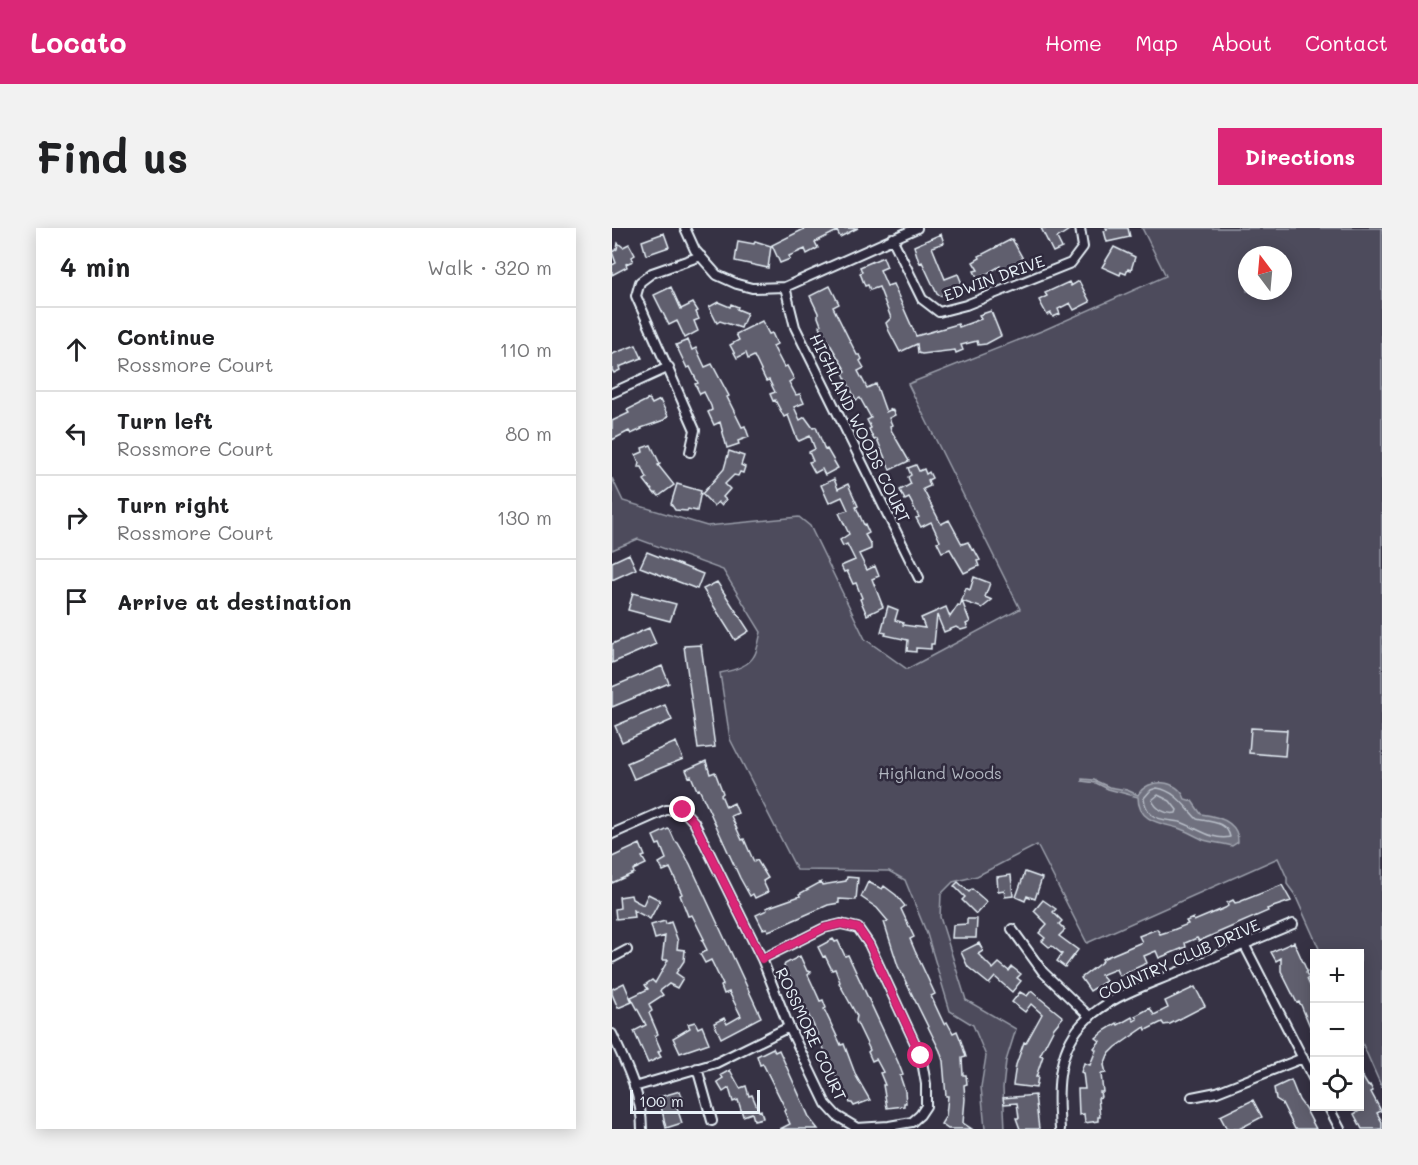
<!DOCTYPE html>
<html lang="en">
<head>
<meta charset="utf-8">
<style>
	:root { --surface:#fff; --page:#f2f2f2; --text:#202124; --muted:#757577; --line:#e0e0e0; --accent:#db2777 }
	body { margin:0; font-family:Mali,sans-serif; background:var(--page); color:var(--text) }
	.controls { position:absolute; right:18px; bottom:18px; display:grid; overflow:hidden; border-radius:0px; box-shadow:0 3px 15px #0003 }
	.controls button { width:54px; height:54px; display:grid; place-items:center; padding:0; border:0; border-bottom:2px solid var(--line); background:var(--surface); color:var(--text); font:30px sans-serif }
	.compass { position:absolute; left:626px; top:18px; width:54px; height:54px; border-radius:50%; background:var(--surface); box-shadow:0 3px 15px #0003; rotate:344deg }
	.scale { position:absolute; left:18px; bottom:15px; width:130px; box-sizing:border-box; padding-left:6px; border:3px solid #e8f1f8; border-top:0; font-size:16px; line-height:21px; white-space:nowrap; color:#e8f1f8; -webkit-text-stroke:4px #2f2a3d; paint-order:stroke }
	.stop { position:absolute; width:18px; height:18px; margin:-14px; border:4px solid #db2777; border-radius:50%; background:#fff }
	.stop.end { background:#db2777; border-color:#fff; box-shadow:0 2px 6px #0008 }
	.list { margin:0; padding:0; list-style:none }
	h2 { display:flex; justify-content:space-between; align-items:center; height:78px; margin:0; padding:0 24px; font-size:26px }
	h2 small { font-size:20px; font-weight:400; color:var(--muted) }
	.list li { display:grid; grid-template-columns:39px 1fr auto; gap:18px; align-items:center; box-sizing:border-box; height:84px; padding:0 24px; border-top:2px solid var(--line) }
	.list b { display:block; font-size:22px; white-space:nowrap }
	.list p { margin:0; font-size:20px; white-space:nowrap; color:var(--muted) }
	.list em { font-size:20px; font-style:normal; color:var(--muted) }
	.icon { flex:none; width:33px; height:33px; fill:none; stroke:currentColor; stroke-width:2; stroke-linecap:round; stroke-linejoin:round }
	.map { position:relative; flex:none; width:770px; height:901px; overflow:hidden; border-radius:0px }
	header { display:flex; align-items:center; gap:36px; box-sizing:border-box; height:84px; padding:0 30px; background:var(--accent); color:#fff }
	header strong { font-size:28px }
	nav { display:flex; gap:33px; margin-inline-start:auto; font-size:21px }
	.intro { display:flex; align-items:center; justify-content:space-between; box-sizing:border-box; height:144px; padding:0 36px }
	h1 { margin:0; font-size:42px }
	.button { padding:15px 27px; border-radius:0px; background:var(--accent); color:#fff; font-size:21px; font-weight:700 }
	main { display:flex; gap:36px; padding:0 36px }
	aside { flex:1; background:var(--surface); border-radius:0px; box-shadow:0 3px 15px #0003 }
	.map>svg:first-child { display:block }
	.green { fill:#4d4b5c; stroke:#9a9eaa; stroke-width:1.5; fill-rule:evenodd }
	.water { fill:#70717f; stroke:#a0a4af; stroke-width:1.5 }
	.lines { fill:none; stroke-linecap:round; stroke-linejoin:round }
	.shore { stroke:#b8bec8; stroke-width:1.5 }
	.building { fill:#605e6e; stroke:#e8f1f8; stroke-width:1.5 }
	.street-casing { stroke:#e8f1f8; stroke-width:12 }
	.street { stroke:#2f2a3d; stroke-width:8 }
	.route { stroke:#db2777; stroke-width:8 }
	.labels { text-anchor:middle; stroke-width:5; stroke-linejoin:round; paint-order:stroke }
	.street-label { font-size:16px; fill:#e8f1f8; stroke:#2f2a3d }
	.park-label { font-size:16px; fill:#b2b7c1; stroke:#2f2a3d }
</style>
</head>
<body>
<header>
<strong>Locato</strong>
<nav><a>Home</a><a>Map</a><a>About</a><a>Contact</a></nav>
</header>
<div class="intro"><h1>Find us</h1><a class="button">Directions</a></div>
<main>
<aside>
<h2>4 min<small>Walk · 320 m</small></h2>
<ul class="list">
<li><svg class="icon" aria-label="ahead" viewBox="0 0 24 24"><path d="M12 20V5M6 11l6-6 6 6"/></svg><div><b>Continue</b><p>Rossmore Court</p></div><em>110 m</em></li>
<li><svg class="icon" aria-label="left" viewBox="0 0 24 24"><path d="M17 20v-9H6M10 6l-5 5 5 5"/></svg><div><b>Turn left</b><p>Rossmore Court</p></div><em>80 m</em></li>
<li><svg class="icon" aria-label="right" viewBox="0 0 24 24"><path d="M7 20v-9h11M14 6l5 5-5 5"/></svg><div><b>Turn right</b><p>Rossmore Court</p></div><em>130 m</em></li>
<li><svg class="icon" aria-label="arrive" viewBox="0 0 24 24"><path d="M6 21V4h12l-3 4 3 4H6"/></svg><div><b>Arrive at destination</b></div></li>
</ul>
</aside>
<div class="map">
<svg width="770" height="901" viewBox="0 0 770 901">
	<rect width="100%" height="100%" fill="#363244"/>
	<filter id="ink" filterUnits="userSpaceOnUse"><feTurbulence type="fractalNoise" baseFrequency=".0167" numOctaves="2"/><feDisplacementMap in="SourceGraphic" scale="12" xChannelSelector="R" yChannelSelector="G"/><feConvolveMatrix kernelMatrix="1 2 1 2 8 2 1 2 1" color-interpolation-filters="sRGB"/></filter>
	<g filter="url(#ink)">
		<path class="green" d="M 530,0 L 770,0 L 770,860 L 748,810 L 748,726 L 709,725 L 683,667 L 675,656 L 675,650 L 666,630 L 475,715 L 425,617 L 365,648 L 341,654 L 329,666 L 328,689 L 354,772 L 404,801 L 394,833 L 391,860 L 393,901 L 373,901 L 369,859 L 374,828 L 361,797 L 338,783 L 315,706 L 293,652 L 277,643 L 185,642 L 118,511 L 108,445 C 119,443 136,439 142,428 C 146,422 147,411 149,404 L 111,342 L 26,311 L 0,322 L 0,250 L 11,273 L 95,298 L 187,289 L 198,298 L 253,411 L 295,441 L 408,381 L 296,156 L 432,102 L 554,48 ZM 635,27 L 671,27 L 671,63 L 635,63 Z"/>
		<path class="water" d="M 470,551 L 482,552 L 497,559 L 515,562 L 526,567 C 536,549 566,551 573,571 L 580,573 L 589,586 C 605,588 627,594 626,614 L 620,618 C 610,615 601,615 592,612 C 583,608 575,603 566,600 C 547,595 526,593 526,569 L 496,561 L 484,555 L 470,553 Z"/>
		<g class="lines">
			<path class="shore" d="M 545,560 C 564,563 573,579 585,591 C 598,594 615,593 618,609 C 600,613 584,599 568,594 C 558,592 548,593 540,587 C 535,583 532,575 532,570 L 539,562 Z
				M 546,567 L 558,573 L 565,582 L 564,585 C 554,587 544,581 540,572 Z"/>
		</g>
		<path class="building" d="M 194,0 L 246,0 L 228,9 L 225,3 L 203,14 L 206,20 L 195,26 L 193,21 L 177,28 L 178,31 L 168,35 L 160,17 Z
			M 429,0 L 460,0 L 445,10 L 450,20 L 441,24 Z
			M 494,0 L 516,0 L 518,9 L 495,14 L 492,3 L 495,2 Z
			M 52,5 L 57,19 L 34,27 L 30,13 Z
			M 329,6 L 332,15 L 320,19 L 333,51 L 346,46 L 351,58 L 328,68 L 325,66 L 310,34 L 308,35 L 306,31 L 302,18 Z
			M 400,11 L 411,31 L 390,43 L 388,38 L 366,51 L 362,43 L 366,42 L 361,34 L 368,30 L 367,28 Z
			M 126,13 L 142,16 L 143,13 L 159,18 L 156,40 L 123,33 Z
			M 6,15 L 11,19 L 17,16 L 23,27 L 20,29 L 21,33 L 14,36 L 15,39 L 0,47 L 0,37 L 4,35 L 0,24 L 5,21 Z
			M 502,19 L 523,29 L 519,42 L 516,41 L 514,46 L 509,44 L 508,47 L 490,39 Z
			M 271,29 L 275,39 L 268,42 L 275,58 L 281,56 L 304,108 L 346,96 L 347,99 L 369,91 L 367,87 L 379,83 L 389,108 L 374,116 L 366,117 L 365,113 L 349,117 L 351,122 L 344,125 L 343,122 L 310,126 L 306,125 L 305,116 L 288,124 L 277,103 L 274,95 L 279,90 L 267,59 L 258,62 L 256,57 L 253,58 L 248,45 L 250,44 L 248,39 Z
			M 467,53 L 478,74 L 462,82 L 458,75 L 446,81 L 448,86 L 441,89 L 439,85 L 435,87 L 427,72 L 435,68 L 433,65 L 457,54 L 459,58 Z
			M 218,58 L 227,76 L 221,79 L 245,127 L 248,127 L 250,131 L 248,133 L 252,140 L 246,143 L 255,160 L 264,156 L 274,184 L 280,181 L 283,187 L 277,190 L 280,197 L 278,198 L 279,202 L 297,233 L 278,242 L 265,211 L 262,212 L 257,201 L 259,200 L 255,192 L 259,190 L 248,170 L 244,172 L 231,145 L 234,143 L 207,98 L 209,97 L 206,89 L 206,85 L 198,68 Z
			M 59,59 L 69,81 L 81,75 L 86,83 L 84,84 L 87,91 L 82,93 L 86,103 L 73,110 L 65,93 L 57,97 L 42,67 Z
			M 106,74 L 118,79 L 119,76 L 126,79 L 125,81 L 135,85 L 129,100 L 108,93 L 105,95 L 97,79 Z
			M 150,93 L 157,106 L 160,105 L 165,116 L 161,118 L 172,139 L 175,138 L 182,151 L 177,154 L 184,167 L 188,166 L 192,175 L 182,179 L 188,192 L 193,189 L 201,200 L 204,199 L 213,222 L 215,221 L 226,240 L 213,247 L 210,241 L 203,245 L 197,234 L 201,233 L 197,224 L 203,221 L 198,208 L 187,213 L 185,211 L 176,187 L 172,189 L 163,172 L 161,173 L 158,166 L 163,164 L 157,152 L 154,153 L 142,128 L 136,131 L 134,125 L 125,130 L 118,117 L 127,112 L 124,106 Z
			M 76,112 L 80,122 L 84,120 L 93,139 L 100,136 L 117,168 L 115,169 L 130,199 L 133,198 L 137,209 L 126,213 L 127,216 L 115,220 L 108,194 L 102,197 L 96,184 L 100,182 L 99,178 L 92,164 L 88,166 L 83,156 L 86,155 L 78,139 L 75,140 L 64,117 Z
			M 24,117 L 30,130 L 7,139 L 8,142 L 2,145 L 0,142 L 0,126 Z
			M 37,171 L 40,176 L 48,172 L 56,188 L 52,192 L 29,200 L 30,201 L 19,206 L 17,203 L 0,212 L 0,193 L 17,185 L 15,182 Z
			M 39,217 L 48,236 L 46,237 L 62,257 L 47,268 L 44,265 L 43,266 L 32,252 L 35,250 L 30,239 L 26,239 L 27,235 L 24,227 L 31,224 L 30,220 Z
			M 117,223 L 132,228 L 129,237 L 133,239 L 131,245 L 128,244 L 126,248 L 122,247 L 113,256 L 118,261 L 111,269 L 114,272 L 109,277 L 106,274 L 102,278 L 90,266 L 112,241 Z
			M 304,237 L 307,243 L 312,241 L 314,246 L 317,244 L 320,250 L 316,252 L 318,258 L 311,261 L 329,296 L 337,292 L 350,316 L 356,314 L 360,322 L 362,321 L 368,332 L 365,333 L 367,338 L 352,345 L 338,321 L 330,324 L 325,314 L 328,313 L 319,294 L 309,299 L 304,290 L 307,289 L 297,270 L 293,272 L 288,262 L 299,256 L 296,249 L 299,247 L 296,240 Z
			M 222,251 L 226,261 L 236,256 L 246,278 L 244,279 L 252,297 L 253,296 L 257,305 L 253,307 L 259,317 L 259,321 L 247,326 L 255,342 L 263,338 L 267,348 L 260,351 L 271,379 L 255,387 L 248,371 L 250,370 L 244,355 L 241,356 L 235,343 L 232,344 L 229,338 L 243,332 L 235,316 L 231,318 L 228,312 L 237,306 L 227,285 L 236,282 L 230,269 L 217,275 L 209,257 Z
			M 65,256 L 89,263 L 85,283 L 76,281 L 75,283 L 63,282 L 59,276 Z
			M 35,324 L 91,346 L 85,361 L 28,339 Z
			M 17,326 L 24,341 L 0,352 L 0,334 Z
			M 362,349 L 378,355 L 373,369 L 380,372 L 370,380 L 350,373 L 358,394 L 354,396 L 356,400 L 349,402 L 344,399 L 332,404 L 325,387 L 322,416 L 319,416 L 319,421 L 304,420 L 304,424 L 295,423 L 296,412 L 273,407 L 274,405 L 269,404 L 276,378 L 286,382 L 283,392 L 292,395 L 291,397 L 313,400 L 309,390 L 334,379 L 338,389 L 346,377 L 348,378 L 354,360 L 358,362 Z
			M 105,354 L 137,403 L 123,412 L 91,361 Z
			M 21,365 L 64,376 L 58,393 L 16,382 Z
			M 37,400 L 44,416 L 0,435 L 0,416 Z
			M 89,417 L 103,519 L 86,521 L 72,418 Z
			M 50,438 L 57,455 L 0,479 L 0,459 Z
			M 53,477 L 60,492 L 10,514 L 3,498 Z
			M 639,500 L 675,502 L 673,528 L 637,525 Z
			M 64,514 L 71,531 L 22,551 L 15,535 Z
			M 94,533 L 98,546 L 103,544 L 111,565 L 109,567 L 114,579 L 122,575 L 126,585 L 119,588 L 130,612 L 132,611 L 142,634 L 145,632 L 156,650 L 151,653 L 156,664 L 143,670 L 141,666 L 138,668 L 128,650 L 96,580 L 87,561 L 85,562 L 79,548 L 77,549 L 74,542 Z
			M 56,601 L 58,602 L 63,613 L 66,615 L 78,636 L 149,789 L 109,810 L 102,795 L 112,790 L 115,796 L 129,788 L 117,764 L 112,766 L 109,758 L 111,757 L 99,732 L 93,735 L 88,726 L 95,722 L 90,712 L 92,711 L 80,687 L 76,688 L 68,667 L 70,666 L 58,640 L 51,643 L 47,635 L 54,631 L 48,616 L 45,617 L 41,608 Z
			M 28,616 L 33,628 L 30,629 L 34,636 L 21,642 L 22,645 L 0,655 L 0,629 Z
			M 413,644 L 430,650 L 423,671 L 415,668 L 413,673 L 404,669 Z
			M 399,647 L 401,668 L 393,669 L 392,662 L 386,663 L 385,649 Z
			M 235,649 L 246,650 L 244,672 L 227,671 L 227,675 L 216,677 L 164,700 L 156,703 L 155,700 L 151,701 L 144,687 L 155,682 L 154,680 L 188,668 L 187,666 L 209,654 L 210,657 L 234,653 Z
			M 256,654 L 270,661 L 272,658 L 284,667 L 293,678 L 289,681 L 302,709 L 298,711 L 303,723 L 323,766 L 319,768 L 332,796 L 335,794 L 341,805 L 345,803 L 349,813 L 354,829 L 350,830 L 351,847 L 354,847 L 355,856 L 352,857 L 353,871 L 351,895 L 360,901 L 336,901 L 329,896 L 334,888 L 336,868 L 334,868 L 331,833 L 328,823 L 286,738 L 272,694 L 276,693 L 265,680 L 249,669 Z
			M 346,654 L 357,664 L 360,661 L 375,674 L 364,686 L 350,672 L 353,669 L 342,658 Z
			M 670,657 L 679,673 L 655,681 L 656,683 L 587,713 L 585,710 L 573,715 L 574,719 L 547,730 L 544,723 L 532,728 L 535,735 L 507,748 L 504,741 L 489,747 L 494,753 L 478,763 L 469,750 L 491,733 L 490,731 L 530,714 L 527,708 L 545,701 L 548,706 L 561,702 L 576,696 L 574,693 L 581,690 L 582,693 L 613,680 L 616,678 L 615,675 L 621,672 L 623,675 L 627,674 Z
			M 36,666 L 48,672 L 38,691 L 21,682 L 22,689 L 4,691 L 3,681 L 8,680 L 7,669 L 19,667 L 20,671 L 31,677 Z
			M 431,672 L 444,681 L 441,684 L 450,693 L 447,696 L 453,702 L 447,708 L 466,722 L 453,739 L 445,733 L 450,726 L 440,718 L 437,719 L 430,713 L 433,710 L 427,705 L 435,696 L 422,683 Z
			M 355,691 L 365,691 L 364,710 L 340,710 L 341,697 L 355,696 Z
			M 53,693 L 54,696 L 59,694 L 66,713 L 65,721 L 73,722 L 72,733 L 64,745 L 71,750 L 65,760 L 57,756 L 48,763 L 51,767 L 37,776 L 40,783 L 37,785 L 46,806 L 43,808 L 49,822 L 46,824 L 49,829 L 36,835 L 22,803 L 34,797 L 19,769 L 36,761 L 33,757 L 40,752 L 43,755 L 56,732 L 50,732 L 53,708 L 43,711 L 39,697 Z
			M 221,711 L 223,714 L 226,713 L 233,728 L 236,727 L 286,834 L 291,847 L 288,848 L 293,863 L 294,875 L 292,875 L 292,878 L 275,880 L 271,857 L 273,857 L 268,845 L 271,844 L 264,831 L 260,833 L 256,824 L 258,822 L 244,793 L 245,788 L 227,755 L 228,754 L 223,741 L 220,742 L 213,728 L 211,729 L 206,719 Z
			M 682,714 L 695,743 L 694,745 L 697,750 L 695,751 L 702,766 L 702,808 L 689,777 L 687,774 L 685,775 L 669,743 L 669,730 L 664,733 L 659,724 Z
			M 367,715 L 371,723 L 366,726 L 381,741 L 387,735 L 397,743 L 400,739 L 409,746 L 405,750 L 409,753 L 400,764 L 383,749 L 377,756 L 356,739 L 349,724 Z
			M 188,728 L 195,743 L 199,744 L 196,747 L 203,762 L 208,773 L 211,772 L 214,780 L 212,781 L 229,817 L 232,816 L 244,848 L 258,872 L 242,878 L 240,875 L 238,875 L 233,863 L 231,865 L 201,796 L 172,738 L 173,736 Z
			M 12,755 L 20,774 L 6,780 L 0,766 L 0,761 Z
			M 583,759 L 593,778 L 558,796 L 552,797 L 550,794 L 534,802 L 533,799 L 504,819 L 496,827 L 492,837 L 494,845 L 489,846 L 491,864 L 488,864 L 489,869 L 486,870 L 488,889 L 486,889 L 486,893 L 473,895 L 472,886 L 467,887 L 466,861 L 473,861 L 471,845 L 469,844 L 472,835 L 478,837 L 484,822 L 482,820 L 488,813 L 484,810 L 492,803 L 505,795 L 506,797 L 520,789 L 522,793 L 525,791 L 523,788 L 538,780 L 542,787 L 556,780 L 553,773 Z
			M 419,763 L 451,789 L 442,800 L 428,827 L 431,828 L 424,849 L 426,849 L 424,860 L 401,857 L 404,837 L 412,814 L 414,815 L 430,786 L 419,776 L 413,784 L 400,774 L 408,764 L 415,768 Z
			M 83,794 L 86,800 L 90,798 L 97,815 L 68,825 L 61,810 L 78,800 L 76,796 Z
			M 161,820 L 163,824 L 167,822 L 198,891 L 206,901 L 168,901 L 178,896 L 172,883 L 174,882 L 151,836 L 148,837 L 145,828 Z
			M 118,842 L 128,860 L 134,858 L 137,868 L 140,867 L 147,883 L 149,882 L 151,890 L 142,892 L 140,885 L 131,888 L 126,872 L 121,874 L 117,860 L 111,864 L 105,854 L 111,850 L 109,847 Z
			M 747,843 L 756,858 L 758,857 L 761,863 L 759,864 L 769,883 L 765,885 L 770,894 L 770,901 L 750,901 L 742,886 L 749,882 L 747,879 Z
			M 679,852 L 687,872 L 693,880 L 704,901 L 683,901 L 670,875 L 664,871 L 662,860 Z
			M 68,863 L 71,871 L 69,872 L 70,875 L 64,877 L 70,895 L 54,900 L 47,869 Z
			M 423,867 L 427,901 L 408,901 L 404,890 L 407,890 L 405,875 L 392,876 L 391,870 Z
			M 641,872 L 650,889 L 627,901 L 615,901 L 608,888 Z"/>
		<g class="lines">
			<defs>
				<path id="street" d="M 73,0 L 83,22 L 105,47 L 125,56 L 140,60 L 173,59 L 305,0
					M 280,10 L 310,71 L 327,84 L 354,77 L 459,35 L 471,19 L 468,0
					M 173,59 L 183,99 L 307,350
					M 0,165 L 57,139
					M 78,224 L 83,202 L 24,68 L 28,54 L 40,45 L 89,28
					M 0,606 L 54,582 L 71,582 L 82,594 L 150,731 L 177,799 L 214,876 L 225,888 L 245,900 L 277,898 L 300,894 L 308,887 L 314,878 L 314,856 L 309,828 L 257,716 L 246,700 L 229,696 L 212,700 L 150,731
					M 400,701 L 431,744 L 478,789
					M 632,716 L 702,852
					M 0,730 L 15,722
					M 0,806 C 14,836 30,868 30,901
					M 85,840 L 100,893
					M 22,859 L 104,835 L 177,799
					M 580,869 L 605,864 L 691,830
					M 716,878 L 728,901
					M 448,901 C 445,865 444,825 470,796 C 495,769 533,758 566,744 C 604,728 642,712 681,696"/>
			</defs>
			<use href="#street" class="street-casing"/>
			<use href="#street" class="street"/>
		</g>
	</g>
	<g class="lines" filter="url(#ink)">
		<path class="route" d="M 71,582 L 82,594 L 150,731 L 212,700 L 229,696 L 246,700 L 257,716 L 309,828"/>
	</g>
	<g class="labels">
		<g class="street-label">
			<text transform="translate(382 50) rotate(-20)" y="6">EDWIN DRIVE</text>
			<text transform="translate(248 200) rotate(64)" y="6">HIGHLAND WOODS COURT</text>
			<text transform="translate(567 731) rotate(-24)" y="6">COUNTRY CLUB DRIVE</text>
			<text transform="translate(199 806) rotate(65)" y="6">ROSSMORE COURT</text>
		</g>
		<g class="park-label">
			<text x="328" y="551">Highland Woods</text>
		</g>
	</g>
</svg>
<div class="controls">
<button>+</button>
<button>−</button>
<button><svg class="icon" aria-label="locate" viewBox="0 0 24 24"><circle cx="12" cy="12" r="6"/><path d="M12 2v4M12 18v4M2 12h4M18 12h4"/></svg></button>
</div>
<svg class="compass" viewBox="-18 -18 36 36"><path d="M0-13l5 13h-10z" fill="#e53935"/><path d="M0 13l5-13h-10z" fill="#757577"/></svg>
<div class="scale">100 m</div>
<div class="stop" style="left:309px;top:828px"></div>
<div class="stop end" style="left:71px;top:582px"></div>
</div>
</main>
</body>
</html>
